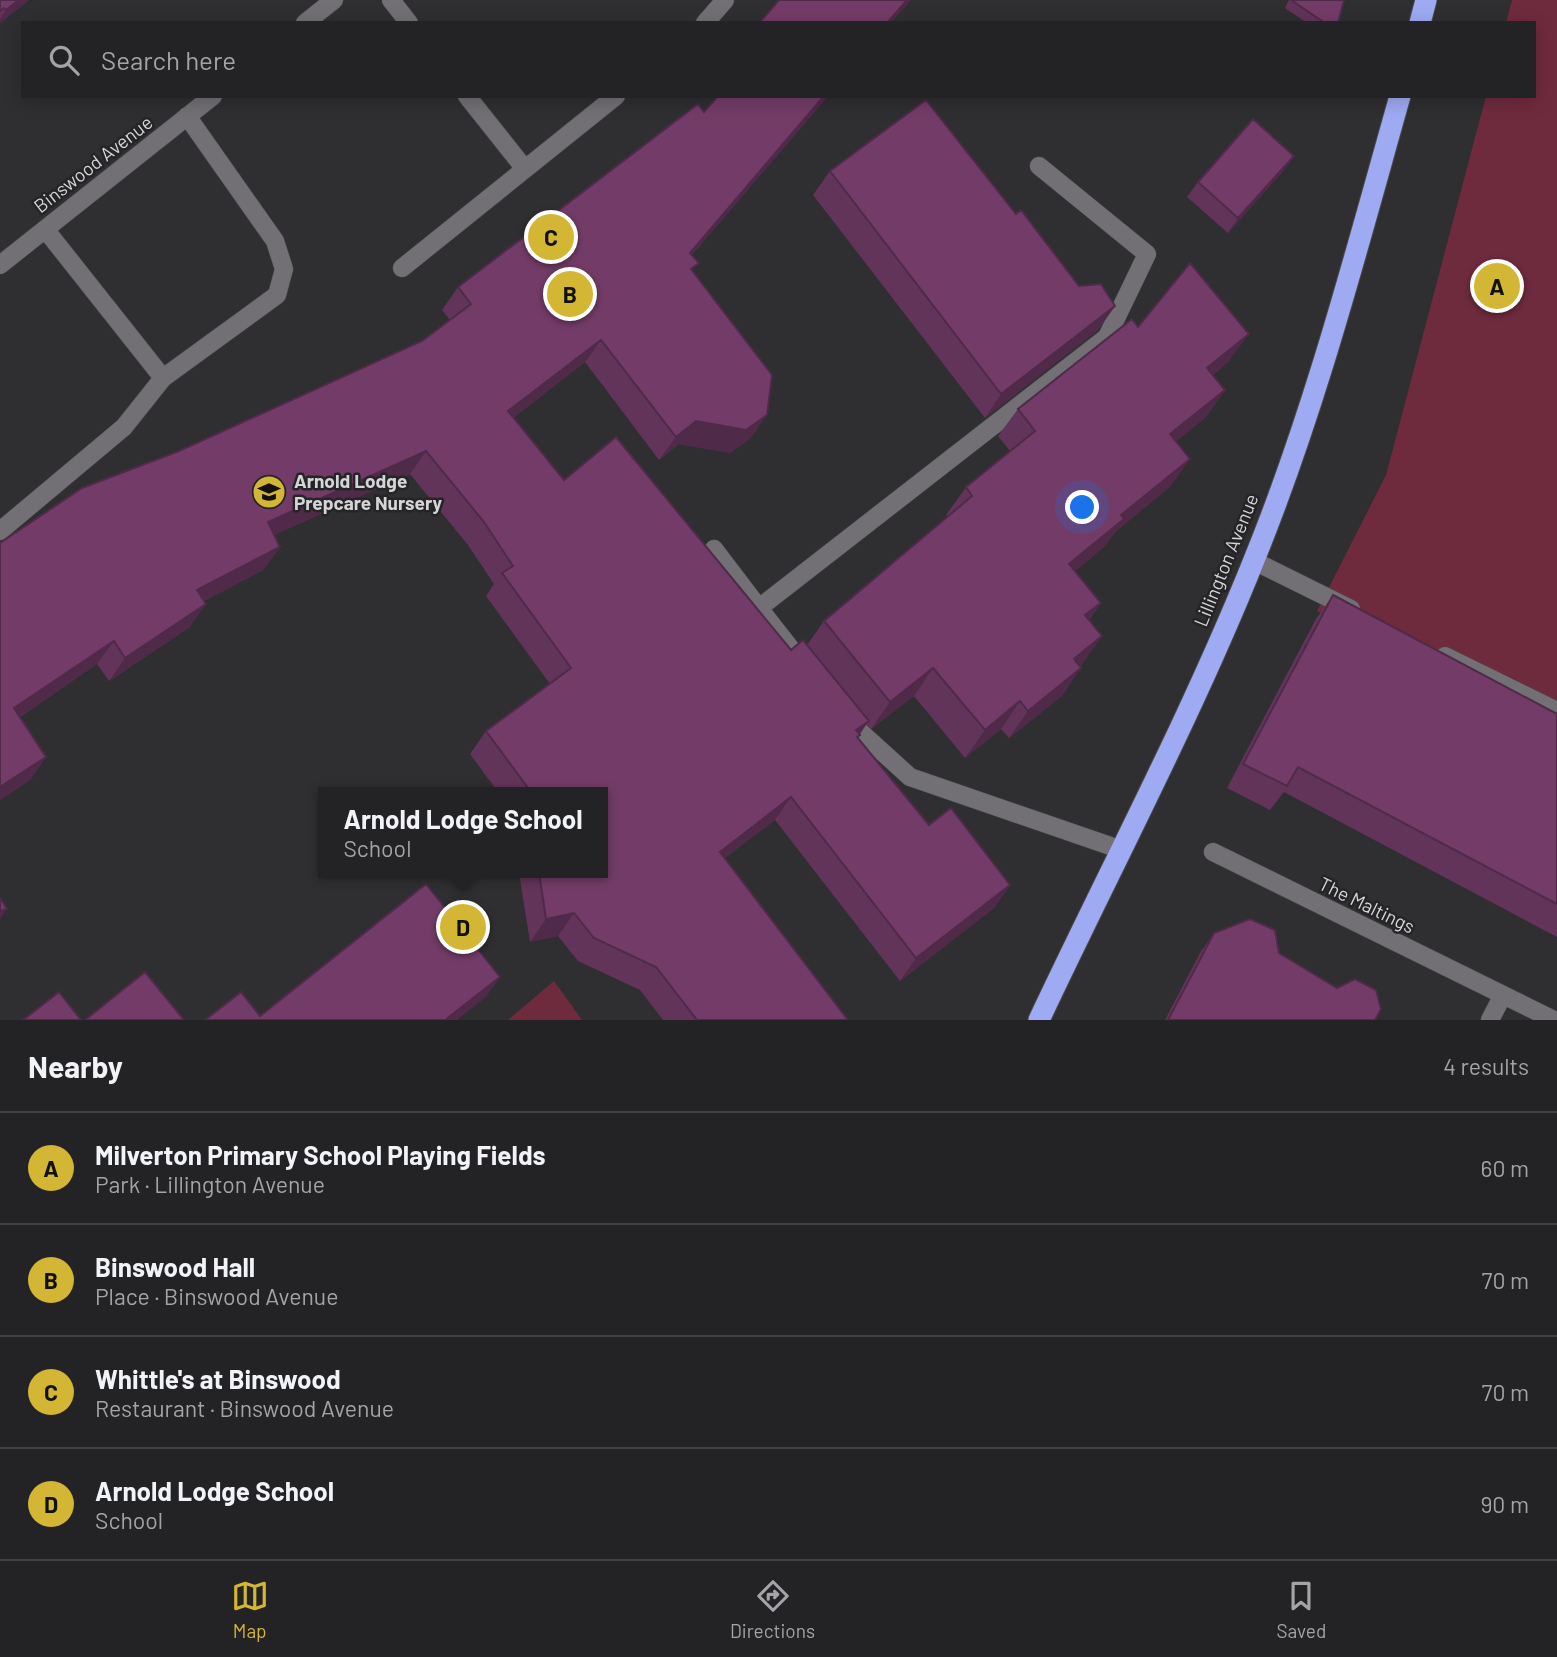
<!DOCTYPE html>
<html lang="en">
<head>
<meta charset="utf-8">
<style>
	:root { --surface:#232225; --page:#2b2a2d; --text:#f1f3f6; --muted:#a3a4a7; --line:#403f42; --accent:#d4b635 }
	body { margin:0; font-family:Barlow,sans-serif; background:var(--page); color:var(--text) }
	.you { position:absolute; left:1083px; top:508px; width:24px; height:24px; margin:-18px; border:5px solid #fff; border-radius:50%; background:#1a73e8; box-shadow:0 0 0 10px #1a73e833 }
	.badge { display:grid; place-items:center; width:46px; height:46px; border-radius:50%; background:var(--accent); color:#111; font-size:23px; font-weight:700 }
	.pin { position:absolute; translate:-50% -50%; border:4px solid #fff; box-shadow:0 2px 7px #0006 }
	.popup { position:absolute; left:318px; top:787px; width:290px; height:91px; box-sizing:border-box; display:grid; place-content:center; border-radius:0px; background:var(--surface); filter:drop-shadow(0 2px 5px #0005); font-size:23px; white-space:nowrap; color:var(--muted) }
	.popup b { font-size:26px; color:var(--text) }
	.popup::after { content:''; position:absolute; left:50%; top:100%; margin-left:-14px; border:14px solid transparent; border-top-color:var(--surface) }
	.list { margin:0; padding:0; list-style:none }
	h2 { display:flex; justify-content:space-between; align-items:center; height:91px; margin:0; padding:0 28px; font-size:30px }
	h2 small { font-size:23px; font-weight:400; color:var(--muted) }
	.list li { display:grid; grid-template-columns:46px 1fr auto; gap:21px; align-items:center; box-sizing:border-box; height:112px; padding:0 28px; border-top:2px solid var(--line) }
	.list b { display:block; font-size:26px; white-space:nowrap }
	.list p { margin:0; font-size:23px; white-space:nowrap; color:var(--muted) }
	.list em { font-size:23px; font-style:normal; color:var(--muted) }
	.icon { flex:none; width:38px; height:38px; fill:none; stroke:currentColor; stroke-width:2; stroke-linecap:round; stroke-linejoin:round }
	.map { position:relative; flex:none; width:1557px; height:1020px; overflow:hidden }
	.search { position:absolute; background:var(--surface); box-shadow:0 4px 18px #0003; left:21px; right:21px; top:21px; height:77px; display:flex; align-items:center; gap:18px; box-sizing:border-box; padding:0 24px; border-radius:0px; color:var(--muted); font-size:26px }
	.sheet { height:539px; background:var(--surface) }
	nav { display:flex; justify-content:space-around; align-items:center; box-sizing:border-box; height:98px; border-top:2px solid var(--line); background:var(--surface); font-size:19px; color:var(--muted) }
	nav a { display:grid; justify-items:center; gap:4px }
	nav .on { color:var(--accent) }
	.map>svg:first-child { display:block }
	.green { fill:#6f2b3e }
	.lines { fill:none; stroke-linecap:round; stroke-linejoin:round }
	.minor-casing { stroke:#4c4b4e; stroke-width:19 }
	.highway-casing { stroke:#4c4b4e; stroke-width:23 }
	.minor { stroke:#727074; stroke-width:18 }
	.highway { stroke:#9eabf2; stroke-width:21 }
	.wall { fill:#633459 }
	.shaded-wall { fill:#502a49 }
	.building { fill:#733c68; stroke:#502a49; stroke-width:2 }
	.labels { text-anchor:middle; stroke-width:5; stroke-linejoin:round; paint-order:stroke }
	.street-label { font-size:19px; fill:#d5d4d6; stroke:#252427 }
	.poi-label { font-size:19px; font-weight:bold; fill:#d5d4d6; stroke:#252427; text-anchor:start }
</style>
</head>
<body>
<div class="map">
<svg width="1557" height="1020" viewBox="0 0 1557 1020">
	<rect width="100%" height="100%" fill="#2f2e31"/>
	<path class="green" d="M 1512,0 L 1557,0 L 1557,732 L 1317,611 L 1386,475 L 1486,96 L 1534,96 L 1534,23 L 1506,23 Z
		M 554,981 L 582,1020 L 508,1020 Z"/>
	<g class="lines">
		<defs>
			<path id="minor" d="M 391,0 L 409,23
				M 305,23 L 334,0
				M 705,23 L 725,0
				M 467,96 L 525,169
				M 45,229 L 163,378
				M 0,265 L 213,96
				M 402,268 L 616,96
				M 0,531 L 124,427 L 163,378 L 277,295 L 284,269 L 275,241 L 187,116
				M 714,549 L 759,608
				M 1254,561 L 1351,609
				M 1445,656 L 1557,711
				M 806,668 L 759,608 L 1107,337 L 1147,254 L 1039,166
				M 845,718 L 910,777 L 1122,850
				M 1213,852 L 1554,1020
				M 1490,1020 L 1503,995"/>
			<path id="highway" d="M 1420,23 L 1426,0
				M 1039,1020 C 1111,867 1191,717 1254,560 C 1315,410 1356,252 1400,96"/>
		</defs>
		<use href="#minor" class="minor-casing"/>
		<use href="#highway" class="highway-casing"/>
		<use href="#minor" class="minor"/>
		<use href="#highway" class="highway"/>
	</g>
	<path class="wall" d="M 0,0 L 29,0 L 0,23 Z
		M 1289,0 L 1344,0 L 1338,23 L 1307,23 L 1285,8 Z
		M 718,96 L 828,96 L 692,255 L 693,272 L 751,438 L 730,453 L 679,444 L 659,460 L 585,362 L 513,418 L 564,480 L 791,650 L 807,645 L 824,621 L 948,517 L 946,515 L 966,487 L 1010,451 L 998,436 L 1018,409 L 1138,327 L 1229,361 L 1213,375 L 1225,390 L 1206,417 L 1176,441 L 1171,486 L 1115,532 L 1105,546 L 1075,571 L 1101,603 L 1089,620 L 1083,663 L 1080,666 L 1062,696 L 1009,738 L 1001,729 L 965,758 L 914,696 L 871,729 L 866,724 L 858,738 L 929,825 L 1010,885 L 994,908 L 900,981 L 775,820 L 725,858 L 848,1020 L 663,1020 L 640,990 L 578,961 L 558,936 L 530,942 L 519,873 L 603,873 L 603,792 L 498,792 L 470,754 L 486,731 L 550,684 L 486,596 L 494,584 L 468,545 L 410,474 L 274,535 L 280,547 L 263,570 L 204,601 L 190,627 L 109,681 L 97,664 L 20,717 L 46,757 L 30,780 L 0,800 L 0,543 L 179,451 L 422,341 L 450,320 L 442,310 L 458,287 L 704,112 Z
		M 1294,156 L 1284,170 L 1228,233 L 1187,197 L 1198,182 Z
		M 830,171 L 1016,214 L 1079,286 L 1115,306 L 1098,330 L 985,418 L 813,195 Z
		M 1333,595 L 1557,714 L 1557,937 L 1284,792 L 1270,810 L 1227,788 L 1316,619 Z
		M 1214,933 L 1279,953 L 1375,1020 L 1165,1020 L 1200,953 Z"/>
	<path class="shaded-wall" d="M 19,0 L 29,0 L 0,23 L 0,19 L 6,10 Z
		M 907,0 L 911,0 L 891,23 L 887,23 Z
		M 824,96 L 828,96 L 674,276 L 690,253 Z
		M 1294,156 L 1284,170 L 1228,233 L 1238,218 Z
		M 1115,306 L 1098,330 L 985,418 L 1001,394 Z
		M 1249,334 L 1229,361 L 1188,395 L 1207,368 Z
		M 601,340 L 585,362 L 492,434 L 508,411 Z
		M 1225,390 L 1206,417 L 1151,462 L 1170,434 Z
		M 767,415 L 751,438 L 730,453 L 679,444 L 659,460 L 676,437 L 696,421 Z
		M 426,451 L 410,474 L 252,545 L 268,522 Z
		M 1190,459 L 1171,486 L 1115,532 L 1105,546 L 1050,592 L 1069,564 L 1121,515 Z
		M 280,547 L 263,570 L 181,613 L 197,590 Z
		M 1101,603 L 1081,630 L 1085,615 Z
		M 206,604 L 190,627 L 109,681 L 125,658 Z
		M 1102,636 L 1083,663 L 1055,687 L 1074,659 Z
		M 114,641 L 97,664 L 0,730 L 14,708 Z
		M 933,668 L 914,696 L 871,729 L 890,702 Z
		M 1081,668 L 1062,696 L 1009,738 L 1028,711 Z
		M 1020,701 L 1001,729 L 965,758 L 985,730 Z
		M 869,721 L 858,736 L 860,735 L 844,758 L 856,730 Z
		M 46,757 L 30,780 L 0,800 L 0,787 Z
		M 791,797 L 775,820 L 704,874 L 720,852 Z
		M 1010,885 L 994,908 L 900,981 L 916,958 Z
		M 7,909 L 0,919 L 0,911 Z
		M 574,913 L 558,936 L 530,942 L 546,919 Z
		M 500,977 L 486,997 L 457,1020 L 445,1020 Z"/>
	<path class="building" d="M 0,0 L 19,0 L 6,10 L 4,8 L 0,11 Z
		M 779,0 L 907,0 L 887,23 L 763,23 L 761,21 Z
		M 1291,0 L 1344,0 L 1338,23 L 1325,23 Z
		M 718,96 L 824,96 L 690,253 L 699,263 L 691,269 L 772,375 L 767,415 L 746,430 L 696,421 L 676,437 L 601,340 L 508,411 L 564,480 L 616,437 L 791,650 L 803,640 L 869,721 L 856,730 L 860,735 L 857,737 L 929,825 L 951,808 L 1010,885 L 916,958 L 791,797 L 720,852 L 848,1020 L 697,1020 L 656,967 L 594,938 L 574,913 L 546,919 L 539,873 L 603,873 L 603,792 L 531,792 L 486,731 L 571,668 L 502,573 L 513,566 L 484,522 L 426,451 L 268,522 L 280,547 L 197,590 L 206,604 L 125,658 L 114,641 L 14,708 L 46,757 L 0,787 L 0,543 L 82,488 L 179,451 L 422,341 L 471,304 L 458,287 L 698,104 L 704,112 Z
		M 926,100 L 1016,214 L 1021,210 L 1079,286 L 1101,284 L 1115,306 L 1001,394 L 830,171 Z
		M 1253,119 L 1294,156 L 1238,218 L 1198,182 Z
		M 1190,263 L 1249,334 L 1207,368 L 1225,390 L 1170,434 L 1190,459 L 1121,515 L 1124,519 L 1069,564 L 1101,603 L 1085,615 L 1102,636 L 1074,659 L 1081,668 L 1028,711 L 1020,701 L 985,730 L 933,668 L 890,702 L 824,621 L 972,496 L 966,487 L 1035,431 L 1018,409 L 1132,319 L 1138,327 Z
		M 1333,595 L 1557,714 L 1557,904 L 1298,767 L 1287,786 L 1243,764 Z
		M 426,884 L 500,977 L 445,1020 L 205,1020 L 241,992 L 260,1016 Z
		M 0,898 L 7,909 L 0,911 Z
		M 1250,919 L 1275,930 L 1279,953 L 1337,988 L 1355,979 L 1376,990 L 1381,1009 L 1375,1020 L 1168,1020 L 1214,933 Z
		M 145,972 L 184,1020 L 85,1020 Z
		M 59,992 L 81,1020 L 23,1020 Z"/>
	<defs>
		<symbol id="school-disc" viewBox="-11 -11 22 22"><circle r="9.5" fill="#d4b635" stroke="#252427"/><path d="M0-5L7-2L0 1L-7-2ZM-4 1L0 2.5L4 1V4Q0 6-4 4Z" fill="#111"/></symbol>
	</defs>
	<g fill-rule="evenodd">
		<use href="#school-disc" x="250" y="473" width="38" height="38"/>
	</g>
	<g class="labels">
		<g class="street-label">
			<text transform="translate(93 164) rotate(-38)" y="7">Binswood Avenue</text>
			<text transform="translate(1226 560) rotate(-68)" y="7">Lillington Avenue</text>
			<text transform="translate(1367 905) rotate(26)" y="7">The Maltings</text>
		</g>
		<g class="poi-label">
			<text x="294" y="488">Arnold Lodge<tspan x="294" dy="22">Prepcare Nursery</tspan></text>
		</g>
	</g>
</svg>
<div class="you"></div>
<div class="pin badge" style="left:1497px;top:286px">A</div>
<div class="pin badge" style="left:570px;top:294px">B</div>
<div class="pin badge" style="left:551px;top:237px">C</div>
<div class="pin badge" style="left:463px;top:927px">D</div>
<div class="popup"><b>Arnold Lodge School</b>School</div>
<div class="search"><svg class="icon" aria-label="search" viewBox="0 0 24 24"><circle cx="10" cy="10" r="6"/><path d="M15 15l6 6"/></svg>Search here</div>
</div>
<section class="sheet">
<h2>Nearby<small>4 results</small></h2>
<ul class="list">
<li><span class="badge">A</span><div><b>Milverton Primary School Playing Fields</b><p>Park · Lillington Avenue</p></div><em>60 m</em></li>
<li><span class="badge">B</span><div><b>Binswood Hall</b><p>Place · Binswood Avenue</p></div><em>70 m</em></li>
<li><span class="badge">C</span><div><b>Whittle's at Binswood</b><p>Restaurant · Binswood Avenue</p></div><em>70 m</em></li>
<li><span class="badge">D</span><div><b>Arnold Lodge School</b><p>School</p></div><em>90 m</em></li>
</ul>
</section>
<nav>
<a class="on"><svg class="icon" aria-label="map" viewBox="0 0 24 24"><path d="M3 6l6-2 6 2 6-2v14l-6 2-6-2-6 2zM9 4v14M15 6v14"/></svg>Map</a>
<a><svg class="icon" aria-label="directions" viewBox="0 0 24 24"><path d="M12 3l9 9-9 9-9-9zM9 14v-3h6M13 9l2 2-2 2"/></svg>Directions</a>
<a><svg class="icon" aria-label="saved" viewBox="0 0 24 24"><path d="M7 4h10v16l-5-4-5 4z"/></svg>Saved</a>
</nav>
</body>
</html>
